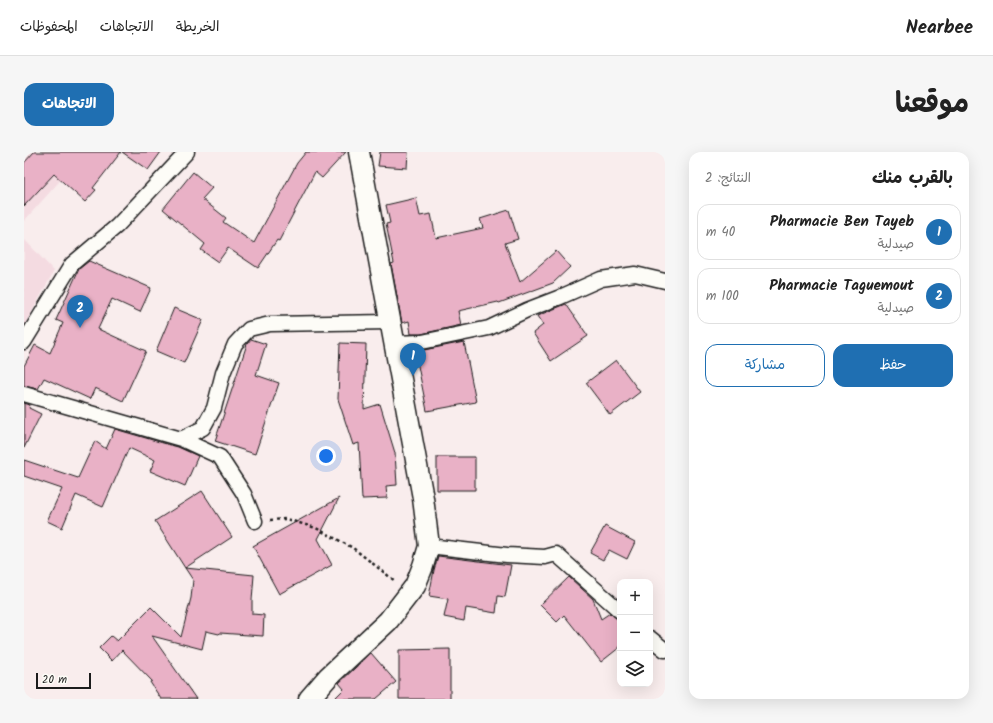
<!DOCTYPE html>
<html lang="ar">
<head>
<meta charset="utf-8">
<style>
	:root { --surface:#fff; --page:#f6f6f6; --text:#222; --muted:#767676; --line:#e0e0e0; --accent:#1f6fb2 }
	body { margin:0; font-family:Kalam,"Playpen Sans Arabic",sans-serif; background:var(--page); color:var(--text); direction:rtl }
	.controls { position:absolute; right:12px; bottom:12px; display:grid; overflow:hidden; border-radius:8px; box-shadow:0 4px 16px #0002 }
	.controls button { width:36px; height:36px; display:grid; place-items:center; padding:0; border:0; border-bottom:1px solid var(--line); background:var(--surface); color:var(--text); font:20px sans-serif }
	.scale { position:absolute; left:12px; bottom:10px; width:55px; box-sizing:border-box; padding-left:4px; border:2px solid #1c1c1c; border-top:0; font-size:11px; line-height:14px; white-space:nowrap; color:#1c1c1c; -webkit-text-stroke:3px #fdfcf7; paint-order:stroke }
	.you { position:absolute; left:302px; top:304px; width:14px; height:14px; margin:-10px; border:3px solid #fff; border-radius:50%; background:#1a73e8; box-shadow:0 0 0 6px #1a73e833 }
	.badge { display:grid; place-items:center; width:26px; height:26px; border-radius:50%; background:var(--accent); color:#fff; font-size:13px; font-weight:700 }
	.pin { position:absolute; translate:-50% -33px; filter:drop-shadow(0 1px 2px #0008) }
	.pin::after { content:''; position:absolute; top:21px; width:14px; height:12px; background:inherit; clip-path:polygon(0 0,100% 0,50% 100%) }
	.list { margin:0; padding:0; list-style:none }
	h2 { display:flex; justify-content:space-between; align-items:center; height:52px; margin:0; padding:0 16px; font-size:17px }
	h2 small { font-size:13px; font-weight:400; color:var(--muted) }
	.list li { display:grid; grid-template-columns:26px 1fr auto; gap:12px; align-items:center; box-sizing:border-box; height:56px; margin:0 8px 8px; padding:0 8px; border:1px solid var(--line); border-radius:12px }
	.list b { display:block; font-size:15px; white-space:nowrap }
	.list p { margin:0; font-size:13px; white-space:nowrap; color:var(--muted) }
	.list em { font-size:13px; font-style:normal; color:var(--muted) }
	.actions { display:flex; gap:8px; padding:12px 16px }
	.actions a { flex:1; padding:9px 0; border:1px solid var(--accent); border-radius:12px; text-align:center; font-size:14px; color:var(--accent) }
	.actions .main { background:var(--accent); color:#fff }
	.icon { flex:none; width:22px; height:22px; fill:none; stroke:currentColor; stroke-width:2; stroke-linecap:round; stroke-linejoin:round }
	.map { position:relative; flex:none; width:641px; height:547px; overflow:hidden; direction:ltr; border-radius:12px }
	header { display:flex; align-items:center; gap:24px; box-sizing:border-box; height:56px; padding:0 20px; background:var(--surface); border-bottom:1px solid var(--line) }
	header strong { font-size:19px }
	nav { display:flex; gap:22px; margin-inline-start:auto; font-size:14px }
	.intro { display:flex; align-items:center; justify-content:space-between; box-sizing:border-box; height:96px; padding:0 24px }
	h1 { margin:0; font-size:28px }
	.button { padding:10px 18px; border-radius:12px; background:var(--accent); color:#fff; font-size:14px; font-weight:700 }
	main { display:flex; gap:24px; padding:0 24px }
	aside { flex:1; background:var(--surface); border-radius:12px; box-shadow:0 4px 16px #0002 }
	.map>svg:first-child { display:block }
	.built { fill:#f4dbe1 }
	.building { fill:#e9b1c6; stroke:#1c1c1c }
	.lines { fill:none; stroke-linecap:round; stroke-linejoin:round }
	.minor-casing { stroke:#1c1c1c; stroke-width:17 }
	.secondary-casing { stroke:#1c1c1c; stroke-width:23 }
	.path { stroke:#1c1c1c; stroke-width:2.5; stroke-dasharray:3 3; stroke-linecap:butt }
	.minor { stroke:#fdfcf7; stroke-width:14 }
	.secondary { stroke:#fdfcf7; stroke-width:20 }
</style>
</head>
<body>
<header>
<strong>Nearbee</strong>
<nav><a>الخريطة</a><a>الاتجاهات</a><a>المحفوظات</a></nav>
</header>
<div class="intro"><h1>موقعنا</h1><a class="button">الاتجاهات</a></div>
<main>
<aside>
<h2>بالقرب منك<small>النتائج: 2</small></h2>
<ul class="list">
<li><span class="badge">1</span><div><b>Pharmacie Ben Tayeb</b><p>صيدلية</p></div><em>40 m</em></li>
<li><span class="badge">2</span><div><b>Pharmacie Taguemout</b><p>صيدلية</p></div><em>100 m</em></li>
</ul>
<div class="actions"><a class="main">حفظ</a><a>مشاركة</a></div>
</aside>
<div class="map">
<svg width="641" height="547" viewBox="0 0 641 547">
	<rect width="100%" height="100%" fill="#f9eded"/>
	<filter id="ink" filterUnits="userSpaceOnUse"><feTurbulence type="fractalNoise" baseFrequency=".025" numOctaves="2"/><feDisplacementMap in="SourceGraphic" scale="8" xChannelSelector="R" yChannelSelector="G"/><feConvolveMatrix kernelMatrix="1 2 1 2 8 2 1 2 1" color-interpolation-filters="sRGB"/></filter>
	<g filter="url(#ink)">
		<path class="built" d="M 0,0 L 38,0 L 51,12 L 0,69 Z
			M 0,87 L 30,119 L 0,174 Z"/>
		<path class="building" d="M 10,0 L 97,0 L 69,36 L 72,38 L 61,50 L 30,22 L 0,54 L 0,11 Z
			M 98,0 L 137,0 L 124,18 Z
			M 282,0 L 322,0 L 298,26 L 291,20 L 255,89 L 253,88 L 234,116 L 204,96 L 194,110 L 177,98 L 181,92 L 139,57 L 169,20 L 188,36 L 178,47 L 202,66 L 199,70 L 230,91 L 273,11 Z
			M 356,0 L 384,0 L 383,16 L 354,14 Z
			M 392,46 L 396,64 L 407,62 L 412,86 L 459,76 L 456,67 L 485,58 L 494,87 L 481,91 L 496,130 L 532,99 L 546,115 L 529,131 L 475,151 L 474,150 L 434,159 L 437,173 L 397,182 L 387,182 L 385,169 L 378,171 L 367,112 L 370,111 L 362,72 L 366,71 L 362,53 Z
			M 65,109 L 127,136 L 116,160 L 88,147 L 74,177 L 122,199 L 99,249 L 71,236 L 66,247 L 20,226 L 14,237 L 0,234 L 0,214 L 11,193 L 26,201 L 39,171 L 32,168 L 55,117 Z
			M 542,152 L 564,184 L 527,209 L 509,181 L 519,173 L 513,164 Z
			M 150,156 L 179,168 L 160,211 L 132,199 Z
			M 227,187 L 242,192 L 232,223 L 255,231 L 231,302 L 191,289 L 223,192 Z
			M 440,190 L 452,250 L 403,259 L 391,199 L 400,198 Z
			M 316,191 L 342,192 L 340,257 L 356,252 L 371,301 L 373,333 L 362,334 L 363,346 L 338,347 L 335,291 L 329,293 L 314,247 Z
			M 592,208 L 616,240 L 586,263 L 562,231 Z
			M 0,251 L 6,253 L 5,256 L 17,262 L 0,296 Z
			M 91,277 L 139,291 L 154,295 L 174,304 L 161,334 L 126,319 L 131,308 L 105,296 L 79,355 L 52,343 L 38,376 L 23,369 L 38,337 L 0,324 L 0,308 L 54,326 L 71,289 L 82,297 Z
			M 413,305 L 451,305 L 451,338 L 413,338 Z
			M 178,339 L 208,385 L 161,416 L 131,369 Z
			M 315,346 L 294,387 L 308,413 L 255,442 L 229,394 Z
			M 581,374 L 611,390 L 603,407 L 585,398 L 579,408 L 566,401 Z
			M 414,404 L 487,413 L 481,445 L 474,444 L 472,461 L 442,456 L 440,469 L 420,465 L 424,447 L 405,444 L 410,418 Z
			M 161,416 L 230,423 L 228,448 L 228,462 L 240,463 L 239,484 L 196,481 L 195,482 L 182,479 L 178,497 L 128,484 L 172,547 L 137,547 L 126,530 L 128,529 L 98,498 L 88,509 L 75,496 L 87,484 L 93,489 L 127,455 L 157,485 L 167,446 L 169,428 Z
			M 545,425 L 569,447 L 577,467 L 586,461 L 593,467 L 596,470 L 596,495 L 577,510 L 540,463 L 533,470 L 516,453 Z
			M 426,497 L 426,547 L 375,547 L 375,498 Z
			M 347,501 L 372,530 L 352,547 L 310,547 L 320,537 L 315,531 Z"/>
		<g class="lines">
			<defs>
				<path id="minor" d="M 0,190 L 48,112 L 93,74 L 163,0
					M 370,191 L 398,190 L 465,176 L 503,158 L 534,146 L 577,127 L 611,122 L 641,129
					M 0,242 L 157,287 L 179,276 L 190,256 L 199,221 L 211,192 L 225,177 L 246,172 L 366,170
					M 157,287 L 196,305 L 220,342 L 231,369
					M 405,394 L 483,403 L 521,405 L 532,402 L 596,459
					M 626,486 L 641,498"/>
				<path id="secondary" d="M 285,547 L 304,525 L 364,469 L 391,434 L 399,414 L 405,394 L 399,346 L 335,0"/>
			</defs>
			<use href="#minor" class="minor-casing"/>
			<use href="#secondary" class="secondary-casing"/>
			<path class="path" d="M 246,368 L 262,367 L 292,376 L 329,396 L 371,429"/>
			<use href="#minor" class="minor"/>
			<use href="#secondary" class="secondary"/>
		</g>
	</g>
</svg>
<div class="controls">
<button>+</button>
<button>−</button>
<button><svg class="icon" aria-label="layers" viewBox="0 0 24 24"><path d="M12 4l9 5-9 5-9-5zM3 14l9 5 9-5"/></svg></button>
</div>
<div class="scale">20 m</div>
<div class="you"></div>
<div class="pin badge" style="left:389px;top:224px">1</div>
<div class="pin badge" style="left:56px;top:176px">2</div>
</div>
</main>
</body>
</html>
